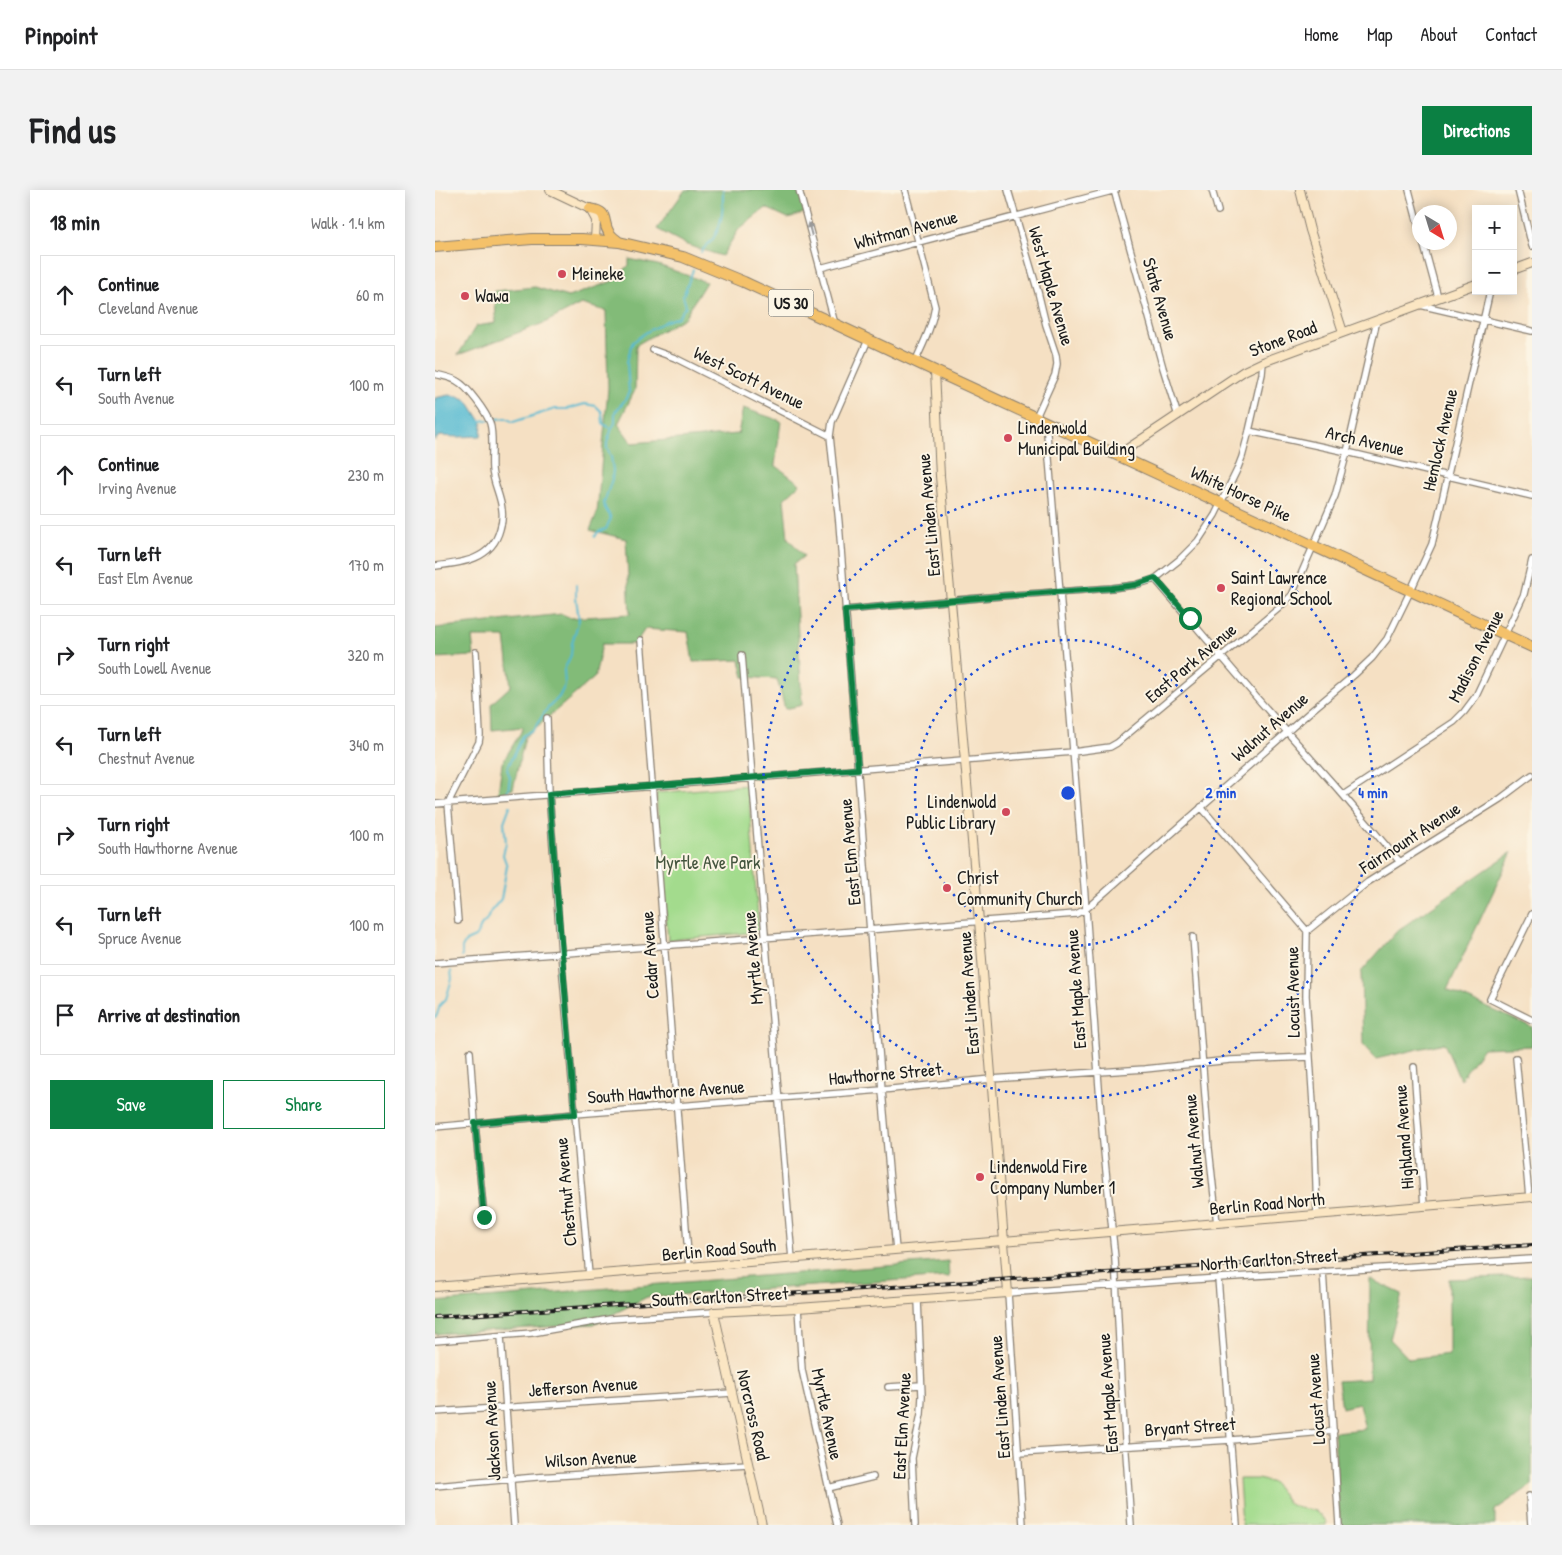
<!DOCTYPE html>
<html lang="en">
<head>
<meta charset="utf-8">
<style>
	:root { --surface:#fff; --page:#f2f2f2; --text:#202124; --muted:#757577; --line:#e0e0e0; --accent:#0b8043 }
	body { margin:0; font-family:"Patrick Hand",sans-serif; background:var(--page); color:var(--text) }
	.controls { position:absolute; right:15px; top:15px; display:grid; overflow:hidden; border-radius:0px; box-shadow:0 2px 12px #0003 }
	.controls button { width:45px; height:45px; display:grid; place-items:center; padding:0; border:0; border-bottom:1px solid var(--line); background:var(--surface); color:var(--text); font:25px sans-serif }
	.compass { position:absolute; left:977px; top:15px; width:45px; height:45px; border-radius:50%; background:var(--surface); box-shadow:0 2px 12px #0003; rotate:142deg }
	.stop { position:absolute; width:15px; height:15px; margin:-11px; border:4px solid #0b8043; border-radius:50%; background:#fff }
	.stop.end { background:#0b8043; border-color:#fff; box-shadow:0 1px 5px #0008 }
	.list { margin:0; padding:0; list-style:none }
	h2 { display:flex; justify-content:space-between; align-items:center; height:65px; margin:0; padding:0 20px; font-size:21px }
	h2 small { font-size:16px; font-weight:400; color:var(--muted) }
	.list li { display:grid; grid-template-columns:32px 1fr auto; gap:15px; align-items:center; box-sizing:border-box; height:80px; margin:0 10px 10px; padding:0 10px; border:1px solid var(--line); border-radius:0px }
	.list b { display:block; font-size:19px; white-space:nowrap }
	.list p { margin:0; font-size:16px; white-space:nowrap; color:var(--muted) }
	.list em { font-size:16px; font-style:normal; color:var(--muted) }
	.actions { display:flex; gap:10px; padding:15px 20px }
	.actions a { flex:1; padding:11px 0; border:1px solid var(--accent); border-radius:0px; text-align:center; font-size:18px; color:var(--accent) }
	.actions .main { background:var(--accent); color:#fff }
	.icon { flex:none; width:28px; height:28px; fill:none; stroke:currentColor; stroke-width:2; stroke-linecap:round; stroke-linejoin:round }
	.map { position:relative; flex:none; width:1097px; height:1335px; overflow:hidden; border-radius:0px }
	header { display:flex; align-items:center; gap:30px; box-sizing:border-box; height:70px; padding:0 25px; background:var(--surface); border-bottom:1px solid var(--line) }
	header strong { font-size:24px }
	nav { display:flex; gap:28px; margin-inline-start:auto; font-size:18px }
	.intro { display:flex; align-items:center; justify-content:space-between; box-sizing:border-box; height:120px; padding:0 30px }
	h1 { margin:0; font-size:35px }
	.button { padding:12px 22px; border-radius:0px; background:var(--accent); color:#fff; font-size:18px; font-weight:700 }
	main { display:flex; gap:30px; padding:0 30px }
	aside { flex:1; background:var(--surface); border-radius:0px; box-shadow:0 2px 12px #0003 }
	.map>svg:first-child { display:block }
	.green { fill:#a3db8d; stroke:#607c54 }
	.forest { fill:#82bb78; stroke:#4f6c4a }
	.water { fill:#52b9d1; stroke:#376a76 }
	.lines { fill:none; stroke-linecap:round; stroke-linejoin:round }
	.stream { stroke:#52b9d1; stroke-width:2 }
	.street-casing { stroke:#887e70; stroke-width:8 }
	.secondary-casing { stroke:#887e70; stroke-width:10 }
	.highway-casing { stroke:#887e70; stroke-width:12 }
	.street { stroke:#fff; stroke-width:5.5 }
	.secondary { stroke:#fbe6c3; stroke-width:8 }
	.highway { stroke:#f4c16a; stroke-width:10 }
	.rail-casing { stroke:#1c1c1c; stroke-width:4 }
	.rail { stroke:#fcf5e5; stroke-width:2; stroke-dasharray:5.5; stroke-linecap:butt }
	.oneway { fill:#999 }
	.route { stroke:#0b8043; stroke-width:6 }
	.ring { fill:none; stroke:#1d4ed8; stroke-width:2.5; stroke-dasharray:2.5 5 }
	.poi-dot { fill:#d1495b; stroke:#fcf5e5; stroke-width:2 }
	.labels { text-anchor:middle; stroke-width:4; stroke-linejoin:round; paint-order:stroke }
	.shield { fill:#fcf5e5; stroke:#5f5d58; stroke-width:1 }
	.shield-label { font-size:16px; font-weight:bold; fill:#1c1c1c }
	.street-label { font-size:18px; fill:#1c1c1c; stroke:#fcf5e5 }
	.poi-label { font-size:18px; fill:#1c1c1c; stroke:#fcf5e5; text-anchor:start }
	.park-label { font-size:18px; fill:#44553e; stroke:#fcf5e5 }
	.centre { fill:#1d4ed8; stroke:#fcf5e5; stroke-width:2.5 }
	.ring-label { font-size:15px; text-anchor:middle; font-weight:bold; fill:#1d4ed8; stroke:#fcf5e5; stroke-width:4; stroke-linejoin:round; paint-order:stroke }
</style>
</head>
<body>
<header>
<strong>Pinpoint</strong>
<nav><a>Home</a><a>Map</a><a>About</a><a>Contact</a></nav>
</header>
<div class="intro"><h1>Find us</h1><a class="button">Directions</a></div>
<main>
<aside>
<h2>18 min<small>Walk · 1.4 km</small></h2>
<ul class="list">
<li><svg class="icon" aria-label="ahead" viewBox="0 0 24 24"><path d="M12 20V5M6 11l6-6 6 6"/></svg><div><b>Continue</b><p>Cleveland Avenue</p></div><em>60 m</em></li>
<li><svg class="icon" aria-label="left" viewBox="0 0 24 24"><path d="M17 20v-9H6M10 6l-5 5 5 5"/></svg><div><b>Turn left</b><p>South Avenue</p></div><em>100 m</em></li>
<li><svg class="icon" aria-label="ahead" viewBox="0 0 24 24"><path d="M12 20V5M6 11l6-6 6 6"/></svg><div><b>Continue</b><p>Irving Avenue</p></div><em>230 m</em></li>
<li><svg class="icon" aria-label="left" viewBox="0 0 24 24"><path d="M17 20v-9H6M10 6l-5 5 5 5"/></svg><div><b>Turn left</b><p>East Elm Avenue</p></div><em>170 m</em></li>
<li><svg class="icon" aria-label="right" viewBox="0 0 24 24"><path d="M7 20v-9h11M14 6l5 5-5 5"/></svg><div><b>Turn right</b><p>South Lowell Avenue</p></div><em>320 m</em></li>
<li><svg class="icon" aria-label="left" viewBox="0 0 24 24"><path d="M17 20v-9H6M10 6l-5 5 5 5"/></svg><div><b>Turn left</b><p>Chestnut Avenue</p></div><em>340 m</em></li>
<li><svg class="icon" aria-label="right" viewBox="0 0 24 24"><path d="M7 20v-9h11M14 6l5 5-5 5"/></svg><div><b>Turn right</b><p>South Hawthorne Avenue</p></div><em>100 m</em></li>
<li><svg class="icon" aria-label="left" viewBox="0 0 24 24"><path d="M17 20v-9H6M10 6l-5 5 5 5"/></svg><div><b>Turn left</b><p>Spruce Avenue</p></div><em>100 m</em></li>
<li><svg class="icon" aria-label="arrive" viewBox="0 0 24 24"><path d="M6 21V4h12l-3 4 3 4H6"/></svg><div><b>Arrive at destination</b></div></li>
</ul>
<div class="actions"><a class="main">Save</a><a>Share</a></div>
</aside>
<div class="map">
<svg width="1097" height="1335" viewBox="0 0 1097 1335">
	<rect width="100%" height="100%" fill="#fcf5e5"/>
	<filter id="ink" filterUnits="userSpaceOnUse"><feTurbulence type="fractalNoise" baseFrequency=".02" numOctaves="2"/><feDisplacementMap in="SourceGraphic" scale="10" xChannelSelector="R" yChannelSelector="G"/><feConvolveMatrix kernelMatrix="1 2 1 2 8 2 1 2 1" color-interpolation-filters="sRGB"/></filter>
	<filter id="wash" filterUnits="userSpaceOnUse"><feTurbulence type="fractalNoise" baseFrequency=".0096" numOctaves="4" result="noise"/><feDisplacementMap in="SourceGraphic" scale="20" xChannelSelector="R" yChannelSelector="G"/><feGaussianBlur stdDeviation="1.12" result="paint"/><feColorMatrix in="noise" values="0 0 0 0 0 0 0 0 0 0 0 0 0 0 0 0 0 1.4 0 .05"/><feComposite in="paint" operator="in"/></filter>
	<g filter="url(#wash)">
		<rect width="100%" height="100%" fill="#f5e0c3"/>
		<path class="green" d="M 313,595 L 324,742 L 233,750 L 221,603 Z
			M 804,1289 L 823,1289 L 839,1293 L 854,1314 L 860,1317 L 880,1321 L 891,1331 L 891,1335 L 807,1335 Z"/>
		<path class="forest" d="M 250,0 L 365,0 L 372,22 L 353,28 L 331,18 L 304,39 L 287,66 L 252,55 L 222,39 Z
			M 194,69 L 223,75 L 271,92 L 249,128 L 201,155 L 200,200 L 183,234 L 197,253 L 303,244 L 308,218 L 346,231 L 340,275 L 365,294 L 349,309 L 353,348 L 369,366 L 359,374 L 367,515 L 350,519 L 342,489 L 309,487 L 305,470 L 258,472 L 253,442 L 210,439 L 200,454 L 167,454 L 160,487 L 90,547 L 78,599 L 63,604 L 67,573 L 89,537 L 57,540 L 56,514 L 76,496 L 70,447 L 37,447 L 39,466 L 0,468 L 0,438 L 127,424 L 136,428 L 195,424 L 191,349 L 155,340 L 162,323 L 173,198 L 171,121 L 146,114 L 109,133 L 23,165 L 41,136 L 61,133 L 60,101 L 100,97 L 133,107 L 178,91 L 194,75 Z
			M 1077,662 L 1012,800 L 1097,837 L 1097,856 L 1048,858 L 1025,890 L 1009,853 L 941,869 L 928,855 L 926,782 L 963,740 Z
			M 513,1071 L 514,1087 L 212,1107 L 159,1134 L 0,1144 L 0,1112 Z
			M 1097,1086 L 1097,1295 L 1060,1320 L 1060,1335 L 905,1335 L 899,1242 L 930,1239 L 924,1214 L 907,1218 L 903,1191 L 934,1189 L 935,1089 L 967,1104 L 955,1149 L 974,1169 L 1014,1164 L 1014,1089 Z"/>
		<path class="water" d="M 14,205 L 23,206 L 30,209 L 35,214 L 47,233 L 46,246 L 23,247 L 4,246 L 0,251 L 0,208 Z"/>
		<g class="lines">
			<path class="stream" d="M 266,62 C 270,56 276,53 279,47 C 288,33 288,16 288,0
				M 45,231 L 71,228 L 78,232 L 120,219 L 132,219 L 150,214 L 161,216 L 167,222 L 168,234 L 176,238
				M 160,347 L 163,342 L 171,339 L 175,330 L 175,326 L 170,318 L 169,313 L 177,289 L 178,280 L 176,267 L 172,258 L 172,253 L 177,238 L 180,233 L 180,222 L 190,210 L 194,202 L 192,172 L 196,156 L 198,152 L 210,143 L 231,131 L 243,127 L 251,116 L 248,106 L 258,80
				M 73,602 L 75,587 L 72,579 L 88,546 L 99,539 L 112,519 L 124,507 L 130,495 L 129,480 L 136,465 L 137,453 L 144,430 L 141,408 L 141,395
				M 27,767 L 27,758 L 31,751 L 40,747 L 43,743 L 46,736 L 51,731 L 56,721 L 66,709 L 72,676 L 68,665 L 71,653 L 69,632 L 75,616
				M 0,827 L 2,825 L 5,815 L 11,809 L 17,789 L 16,781"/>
		</g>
	</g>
	<g filter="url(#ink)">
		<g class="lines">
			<defs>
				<path id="street" d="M 364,0 L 400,134
					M 470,0 L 500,117 C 497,137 488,154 480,172
					M 573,0 L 603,102 L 611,135 L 621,165 L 622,174 L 620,185 L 601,227
					M 679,0 L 728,178 L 743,226
					M 777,0 L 783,21
					M 974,0 L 984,38
					M 1083,0 L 1097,56
					M 988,52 L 1003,107
					M 385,78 L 681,0
					M 985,115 L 1097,141
					M 433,150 L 397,232 L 395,246 L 404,333 L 447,900 L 461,1060
					M 218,160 L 240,168 L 395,246
					M 0,184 C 7,186 16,187 22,191 C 33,197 51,222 55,233 C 59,247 56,265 57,279 C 58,293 66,306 67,320 C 68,327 67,333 65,339 C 57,370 27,373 0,376
					M 611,232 L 651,719 L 668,952 L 680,1068 L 686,1191 L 696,1335
					M 814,241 L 912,262 L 1097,306
					M 720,389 L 822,508 L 908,605 L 965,672
					M 410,420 L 566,406 L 677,398 L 700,395 L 720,389 L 744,370 L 763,351 L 780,325 L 802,280 L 807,267 L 814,241 L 827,184 L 828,172
					M 206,450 L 254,1077
					M 307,465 L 357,1069
					M 112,528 L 114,604 L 126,764 L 154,1085
					M 908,605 L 1019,532 L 1029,522 L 1041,506 L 1089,404 L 1097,370
					M 0,614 L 638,562 L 675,557 L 682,553 L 843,419 L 857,405 L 900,306 L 912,262 L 942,130
					M 766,617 L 872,741 L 871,806 L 879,929 L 882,1025
					M 1097,724 L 1055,809 L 1097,830
					M 23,731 L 13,613 L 44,552 L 45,545 L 41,462
					M 872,741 L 933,692 L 1065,609 L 1097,585
					M 758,747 L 774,958 L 782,1034
					M 0,773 L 641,724 L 651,719 L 876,521 L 919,485 L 937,468 L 952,449 L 975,402 L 997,354 L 1055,101
					M 35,862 L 40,933 L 49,1027
					M 1081,868 L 1094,1007
					M 979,877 L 989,1016
					M 0,937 L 140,924 L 447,900 L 556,889 L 710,879 L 795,870 L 875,867
					M 888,1081 L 904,1335
					M 783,1088 L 802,1335
					M 363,1118 L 367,1180 L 402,1335
					M 66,1146 L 79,1335
					M 0,1151 L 97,1143 L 175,1129 L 279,1122
					M 453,1197 L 486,1195
					M 0,1222 L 297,1203
					M 584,1263 L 796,1250 L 899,1241
					M 0,1296 L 102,1287 L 313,1274
					M 393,1298 L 438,1287
					M 1094,1306 L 1096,1335
					M 480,1335 L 477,1268 L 486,1224 L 487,1206 L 483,1110
					M 588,1335 L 573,1103 L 783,1088 L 1097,1069"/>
				<path id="secondary" d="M 115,0 L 155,19 L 161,30 L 160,50
					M 865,0 L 875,40 L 908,142
					M 1078,80 L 1097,73
					M 683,265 L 809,181 L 828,172 L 1041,94
					M 0,1097 L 254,1077 L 1097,1007
					M 327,1335 L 279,1122 L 363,1118 L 573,1103 L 544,731 L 505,286 L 500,181"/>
				<path id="highway" d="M 155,19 C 175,22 166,30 174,43 C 177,47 180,49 184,52
					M 0,57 L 97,49 L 147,49 L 184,52 L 248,67 L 309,92 L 400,134 L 500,181 L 1097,457"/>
			</defs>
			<use href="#street" class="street-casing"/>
			<use href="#secondary" class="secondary-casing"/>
			<use href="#highway" class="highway-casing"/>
			<use href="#street" class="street"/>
			<use href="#secondary" class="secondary"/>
			<use href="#highway" class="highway"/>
			<defs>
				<path id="rail" d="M 0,1127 L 1097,1055"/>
			</defs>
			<use href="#rail" class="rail-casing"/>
			<use href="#rail" class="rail"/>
		</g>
		<defs><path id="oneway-solid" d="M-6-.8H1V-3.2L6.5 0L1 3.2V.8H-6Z" transform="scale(1.25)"/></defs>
		<use class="oneway" href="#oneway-solid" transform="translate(375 39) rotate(-105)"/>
	</g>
	<g class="lines" filter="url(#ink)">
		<path class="route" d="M 49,1027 L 40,933 L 140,924 L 114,604 L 423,579 L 410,420 L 566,406 L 677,398 L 700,395 L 720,388 L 755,428"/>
	</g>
	<g class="ring">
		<circle cx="633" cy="603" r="153"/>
		<circle cx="633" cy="603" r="305"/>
	</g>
	<g class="poi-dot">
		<circle cx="127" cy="84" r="5"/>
		<circle cx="30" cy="106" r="5"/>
		<circle cx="573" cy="248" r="5"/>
		<circle cx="786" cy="398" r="5"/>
		<circle cx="571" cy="622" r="5"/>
		<circle cx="512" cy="698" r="5"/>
		<circle cx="545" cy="987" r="5"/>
	</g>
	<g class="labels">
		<rect class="shield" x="333.5" y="99.5" width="45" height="27" rx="4"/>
		<g class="shield-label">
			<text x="356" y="119">US 30</text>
		</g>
		<g class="street-label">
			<text transform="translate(471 40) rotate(-15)" y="6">Whitman Avenue</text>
			<text transform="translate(616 96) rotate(74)" y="6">West Maple Avenue</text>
			<text transform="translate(725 109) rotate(74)" y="6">State Avenue</text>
			<text transform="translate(848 149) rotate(-21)" y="6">Stone Road</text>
			<text transform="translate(314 188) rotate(26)" y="6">West Scott Avenue</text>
			<text transform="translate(1005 250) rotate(-77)" y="6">Hemlock Avenue</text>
			<text transform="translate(930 251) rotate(13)" y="6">Arch Avenue</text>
			<text transform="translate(806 304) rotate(25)" y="6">White Horse Pike</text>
			<text transform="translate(494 325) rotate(-95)" y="6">East Linden Avenue</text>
			<text transform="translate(1041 466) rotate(-63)" y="6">Madison Avenue</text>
			<text transform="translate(756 473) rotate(-40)" y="6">East Park Avenue</text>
			<text transform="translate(835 537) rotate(-41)" y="6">Walnut Avenue</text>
			<text transform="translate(975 648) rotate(-33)" y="6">Fairmount Avenue</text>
			<text transform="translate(415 662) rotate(-95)" y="6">East Elm Avenue</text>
			<text transform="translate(215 765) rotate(-94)" y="6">Cedar Avenue</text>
			<text transform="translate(318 768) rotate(-95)" y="6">Myrtle Avenue</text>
			<text transform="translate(641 799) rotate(-94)" y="6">East Maple Avenue</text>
			<text transform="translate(858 802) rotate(-91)" y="6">Locust Avenue</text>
			<text transform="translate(534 803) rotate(-94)" y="6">East Linden Avenue</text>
			<text transform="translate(450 884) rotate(-5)" y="6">Hawthorne Street</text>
			<text transform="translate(231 902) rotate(-4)" y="6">South Hawthorne Avenue</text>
			<text transform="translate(969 947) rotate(-94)" y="6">Highland Avenue</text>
			<text transform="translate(759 951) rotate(-95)" y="6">Walnut Avenue</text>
			<text transform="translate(131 1002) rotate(-95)" y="6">Chestnut Avenue</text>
			<text transform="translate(832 1014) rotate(-5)" y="6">Berlin Road North</text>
			<text transform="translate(284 1060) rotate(-5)" y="6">Berlin Road South</text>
			<text transform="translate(834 1070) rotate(-4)" y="6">North Carlton Street</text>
			<text transform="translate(285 1107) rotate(-3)" y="6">South Carlton Street</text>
			<text transform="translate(148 1197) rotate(-4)" y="6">Jefferson Avenue</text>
			<text transform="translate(673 1203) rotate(-94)" y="6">East Maple Avenue</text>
			<text transform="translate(565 1207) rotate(-94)" y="6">East Linden Avenue</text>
			<text transform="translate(881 1209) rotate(-94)" y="6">Locust Avenue</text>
			<text transform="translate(392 1224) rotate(78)" y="6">Myrtle Avenue</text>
			<text transform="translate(318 1225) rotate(77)" y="6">Norcross Road</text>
			<text transform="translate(467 1236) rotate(-87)" y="6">East Elm Avenue</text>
			<text transform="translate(755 1237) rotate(-4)" y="6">Bryant Street</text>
			<text transform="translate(57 1241) rotate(-93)" y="6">Jackson Avenue</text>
			<text transform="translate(156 1269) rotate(-3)" y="6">Wilson Avenue</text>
		</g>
		<g class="poi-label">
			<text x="137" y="90">Meineke</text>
			<text x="40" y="112">Wawa</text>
			<text x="583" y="244">Lindenwold<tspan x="583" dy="21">Municipal Building</tspan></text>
			<text x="796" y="394">Saint Lawrence<tspan x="796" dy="21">Regional School</tspan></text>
			<text x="561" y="618" text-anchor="end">Lindenwold<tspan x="561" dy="21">Public Library</tspan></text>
			<text x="522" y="694">Christ<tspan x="522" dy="21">Community Church</tspan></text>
			<text x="555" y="983">Lindenwold Fire<tspan x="555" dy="21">Company Number 1</tspan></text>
		</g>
		<g class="park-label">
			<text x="273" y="679">Myrtle Ave Park</text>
		</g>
	</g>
	<circle cx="633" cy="603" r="8" class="centre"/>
	<g class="ring-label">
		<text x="786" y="608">2 min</text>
		<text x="938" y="608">4 min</text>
	</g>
</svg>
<div class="controls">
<button>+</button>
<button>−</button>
</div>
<svg class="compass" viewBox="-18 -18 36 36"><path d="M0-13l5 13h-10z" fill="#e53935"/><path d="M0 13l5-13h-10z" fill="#757577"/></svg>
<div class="stop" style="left:755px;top:428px"></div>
<div class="stop end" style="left:49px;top:1027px"></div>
</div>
</main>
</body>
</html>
